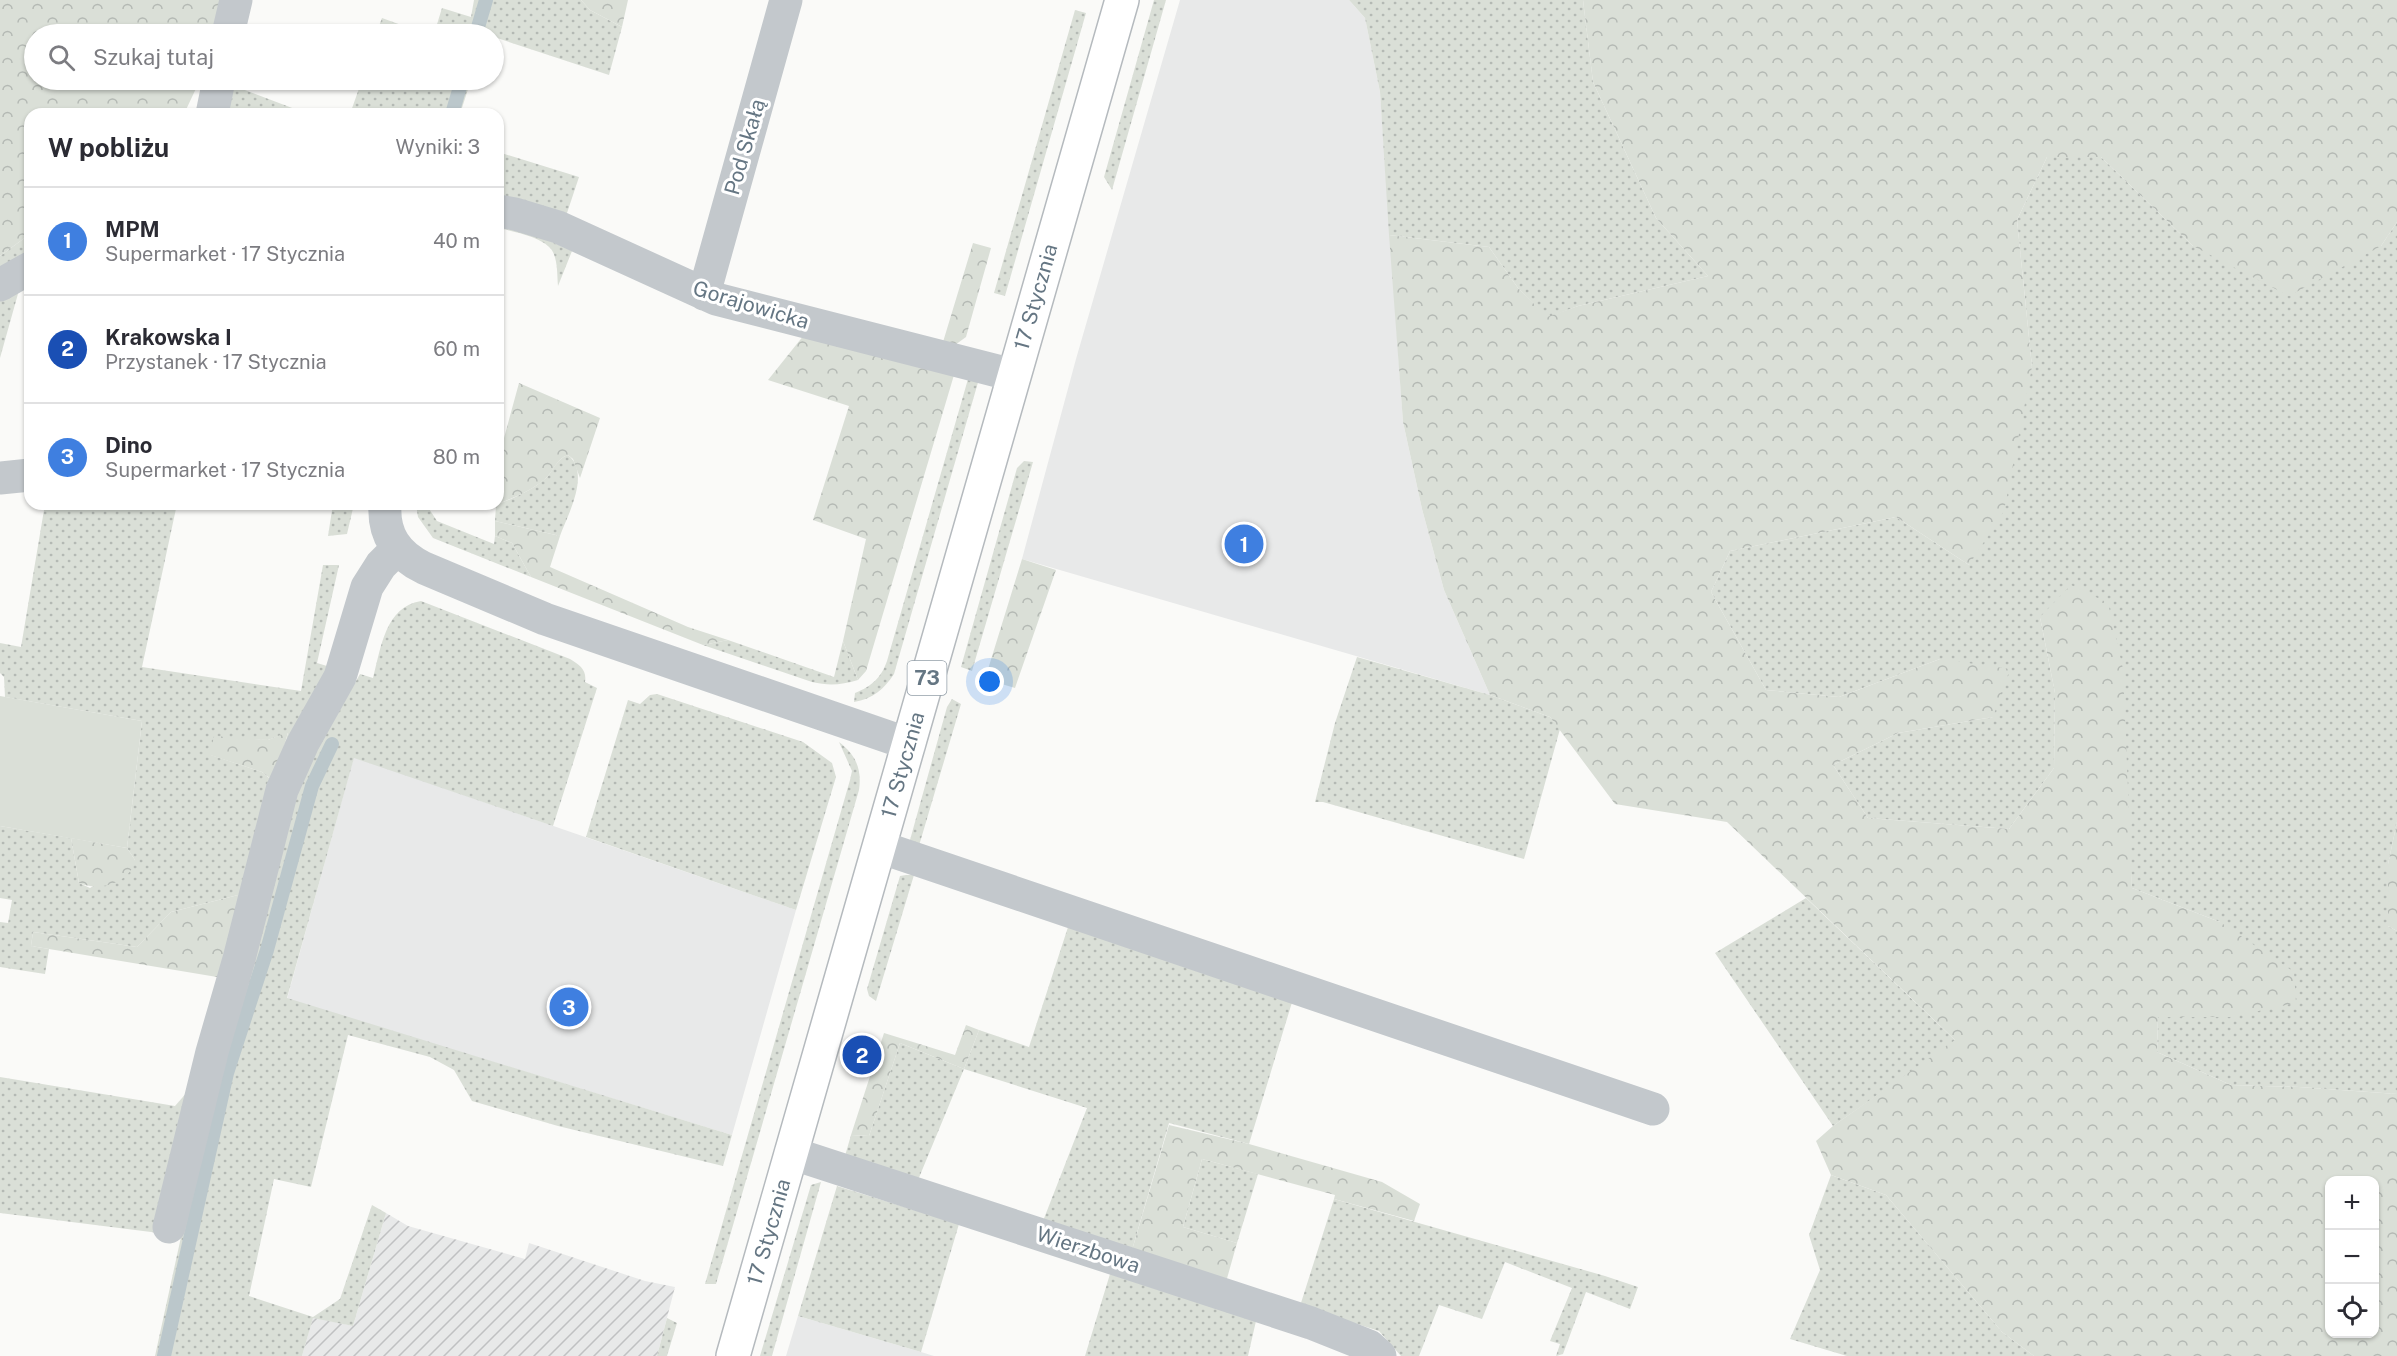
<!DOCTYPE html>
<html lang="pl">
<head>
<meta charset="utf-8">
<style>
	:root { --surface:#fff; --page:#f2f2f3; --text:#2b2b33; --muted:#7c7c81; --line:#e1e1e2; --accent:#e4572e }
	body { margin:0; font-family:"Public Sans",sans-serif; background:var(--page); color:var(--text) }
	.controls { position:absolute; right:18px; bottom:18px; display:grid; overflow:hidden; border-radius:12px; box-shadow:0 2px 4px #0004 }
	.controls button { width:54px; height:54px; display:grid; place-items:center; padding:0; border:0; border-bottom:2px solid var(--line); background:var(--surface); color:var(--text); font:30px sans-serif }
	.you { position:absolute; left:990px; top:682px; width:21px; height:21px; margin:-15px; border:4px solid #fff; border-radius:50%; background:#1a73e8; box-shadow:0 0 0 9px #1a73e833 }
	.badge { display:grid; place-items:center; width:39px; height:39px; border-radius:50%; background:var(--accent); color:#fff; font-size:20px; font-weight:700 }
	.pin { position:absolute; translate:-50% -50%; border:3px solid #fff; box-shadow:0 2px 6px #0006 }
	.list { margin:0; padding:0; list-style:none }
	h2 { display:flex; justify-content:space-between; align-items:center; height:78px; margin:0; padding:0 24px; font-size:26px }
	h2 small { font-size:20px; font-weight:400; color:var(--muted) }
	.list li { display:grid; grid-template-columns:39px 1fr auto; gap:18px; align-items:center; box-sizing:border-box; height:108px; padding:0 24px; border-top:2px solid var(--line) }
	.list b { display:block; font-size:22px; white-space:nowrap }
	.list p { margin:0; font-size:20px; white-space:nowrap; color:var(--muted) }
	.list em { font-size:20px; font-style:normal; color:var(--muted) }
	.icon { flex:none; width:33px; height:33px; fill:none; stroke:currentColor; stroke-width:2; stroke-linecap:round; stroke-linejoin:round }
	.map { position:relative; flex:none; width:2397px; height:1356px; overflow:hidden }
	.search { position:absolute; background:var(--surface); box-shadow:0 2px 4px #0004; left:24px; top:24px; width:480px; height:66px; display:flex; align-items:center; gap:15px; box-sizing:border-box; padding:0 21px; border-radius:33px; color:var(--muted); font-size:22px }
	.panel { position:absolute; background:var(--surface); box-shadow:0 2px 4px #0004; left:24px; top:108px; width:480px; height:402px; border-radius:18px }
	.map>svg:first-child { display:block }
	.built { fill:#e8e9e9 }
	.industrial { fill:url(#industrial-furrows) }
	.grass { fill:url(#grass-dots); fill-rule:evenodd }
	.forest { fill:url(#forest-crowns); fill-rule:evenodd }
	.green { fill:#dadfd7 }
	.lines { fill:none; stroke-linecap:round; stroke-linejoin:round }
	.stream { stroke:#bbc7cb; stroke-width:14 }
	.major-casing { stroke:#b5babe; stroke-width:36 }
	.minor { stroke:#c3c8cc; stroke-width:33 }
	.major { stroke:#fff; stroke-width:33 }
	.labels { text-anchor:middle; stroke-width:6; stroke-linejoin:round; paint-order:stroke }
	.shield { fill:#fff; stroke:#939fa8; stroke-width:1.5 }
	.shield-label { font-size:20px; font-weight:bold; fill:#657683 }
	.street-label { font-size:21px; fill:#657683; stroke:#fff }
</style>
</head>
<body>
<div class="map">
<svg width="2397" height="1356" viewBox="0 0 2397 1356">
	<defs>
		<pattern id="industrial-furrows" width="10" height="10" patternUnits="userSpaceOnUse" patternTransform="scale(1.5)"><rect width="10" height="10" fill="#e8e9e9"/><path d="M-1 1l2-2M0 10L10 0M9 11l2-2" fill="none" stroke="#c0c1c2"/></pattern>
		<pattern id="grass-dots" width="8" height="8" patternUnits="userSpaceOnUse" patternTransform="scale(1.5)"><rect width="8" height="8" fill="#dadfd7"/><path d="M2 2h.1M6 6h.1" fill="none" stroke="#b4b9b4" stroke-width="1.8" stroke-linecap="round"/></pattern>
		<pattern id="forest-crowns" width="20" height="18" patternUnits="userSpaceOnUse" patternTransform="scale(1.5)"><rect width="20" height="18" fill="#dadfd7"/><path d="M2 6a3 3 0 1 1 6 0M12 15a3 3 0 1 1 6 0" fill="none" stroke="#b4b9b4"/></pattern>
	</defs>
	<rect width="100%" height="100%" fill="#fafaf8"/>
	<path class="built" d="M 1180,0 L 1349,0 L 1365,18 L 1380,92 L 1403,422 L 1422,509 L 1444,590 L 1490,695 L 1022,559 L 1076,359 Z
		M 354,757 L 796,910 L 732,1135 L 287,999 Z
		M 798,1316 L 921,1352 L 934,1356 L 786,1356 Z"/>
	<path class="industrial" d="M 386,1213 L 408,1226 L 525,1259 L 529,1243 L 645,1281 L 675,1287 L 657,1356 L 302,1356 L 313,1317 L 353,1326 Z"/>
	<path class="grass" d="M 474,0 L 581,0 L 590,10 L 622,27 L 609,75 L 494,37 L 494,34 L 434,34 L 442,8 L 471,17 Z
		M 1154,0 L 1166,0 L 1112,190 L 1104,177 Z
		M 1349,0 L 1583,0 L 1593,82 L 1656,218 L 1708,276 L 1578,306 L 1547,318 L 1518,288 L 1489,247 L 1389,235 L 1380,92 L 1365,18 Z
		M 1075,10 L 1086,13 L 1005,296 L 994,293 Z
		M 382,18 L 426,34 L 376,34 Z
		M 362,80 L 471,80 L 460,114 L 350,114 Z
		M 229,84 L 308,114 L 225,114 Z
		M 498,152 L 579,177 L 565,219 L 498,198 Z
		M 2047,157 L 2101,157 L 2193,246 L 2381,246 L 2397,222 L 2397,822 L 2388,864 L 2388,926 L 2397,931 L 2397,1094 L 2299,1087 L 2231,1085 L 2157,1052 L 2158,1017 L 2230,1017 L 2220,922 L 2132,888 L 2127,811 L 2040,617 L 2055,693 L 2054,768 L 2009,829 L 1868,818 L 1833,765 L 1898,733 L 1993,717 L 1940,659 L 1839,697 L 1766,690 L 1711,592 L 1730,551 L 1896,517 L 1969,565 L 2032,367 L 2017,220 Z
		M 498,222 L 521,228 L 572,251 L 558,286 C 557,275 558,258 551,249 C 542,237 512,231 498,228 Z
		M 30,234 L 30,256 L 0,271 L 0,256 Z
		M 21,283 L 0,358 L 0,292 Z
		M 968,379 L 979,379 L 894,674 C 884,689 873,699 854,702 L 855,693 C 872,686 881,678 887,661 Z
		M 568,455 C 591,473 568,514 560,536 L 495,521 L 496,505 C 514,498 531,491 546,478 C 554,470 556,459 568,455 Z
		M 1024,461 L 1033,462 L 972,671 L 961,667 L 1017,468 Z
		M 45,504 L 177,504 L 142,667 L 301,691 L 323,565 L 339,565 L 317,663 L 327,666 L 246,893 L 171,912 L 137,947 L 33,932 L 31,946 L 49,949 L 45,974 L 0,967 L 0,922 L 8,923 L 12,900 L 0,898 L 0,826 L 71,838 L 79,883 L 90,888 L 135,860 L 127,848 L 142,721 L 5,697 L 4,677 L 0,673 L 0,643 L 21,647 ZM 288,733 L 274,782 L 262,772 L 211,755 L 245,739 L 268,740 Z
		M 333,504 L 354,504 L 347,534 L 328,536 Z
		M 416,504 L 426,504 L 437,521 L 494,544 L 495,536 L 512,543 L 531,577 L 433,538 L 418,517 Z
		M 421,601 L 570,659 C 580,665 587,670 585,682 L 597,688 L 553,826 L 354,758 L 287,998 L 732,1135 L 723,1166 L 558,1126 L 472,1101 L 454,1070 L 430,1057 L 348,1035 L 311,1187 L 274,1179 L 249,1296 L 313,1317 L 340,1299 L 372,1205 L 386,1213 L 353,1326 L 313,1318 L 302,1356 L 155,1356 L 181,1237 L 291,795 L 360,674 L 373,678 C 381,648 385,607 421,601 Z
		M 728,640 L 834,677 L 843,641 L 858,680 C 841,685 829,686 812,682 L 703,645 Z
		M 1357,657 L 1490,695 L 1550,717 L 1560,729 L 1524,859 L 1323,802 L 1315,802 L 1335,723 Z
		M 657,694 L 803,742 L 832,763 L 836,777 L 796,910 L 586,837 L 628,700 L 640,704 L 650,695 Z
		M 952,699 L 961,704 L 918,849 L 910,840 L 947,707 Z
		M 839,742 C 856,755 862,769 859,790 L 716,1284 L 705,1284 L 850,780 L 852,771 Z
		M 906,875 L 914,875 L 876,1001 L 869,996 L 867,989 L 900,876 Z
		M 1806,898 L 1956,1041 L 1833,1126 L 1715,953 Z
		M 1069,924 L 1293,999 L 1249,1144 L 1169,1123 L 1132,1250 L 1043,1221 L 1087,1108 L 964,1069 L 918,1180 L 845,1156 L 851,1135 L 869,1136 L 900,1043 L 964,1069 L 979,1030 L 1029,1047 Z
		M 0,1077 L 175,1106 L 189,1090 L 159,1233 L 0,1213 Z
		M 1202,1159 L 1258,1174 L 1237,1243 L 1183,1227 Z
		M 1831,1175 L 1886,1195 L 2002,1332 L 2034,1356 L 1847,1356 L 1790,1339 L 1820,1270 L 1809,1235 Z
		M 821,1182 L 772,1356 L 760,1356 L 811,1185 Z
		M 837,1186 L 959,1224 L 921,1352 L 798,1316 Z
		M 1334,1199 L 1605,1276 L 1638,1287 L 1630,1309 L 1586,1292 L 1563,1354 L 1556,1356 L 1560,1344 L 1550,1341 L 1572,1288 L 1505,1262 L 1482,1319 L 1439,1305 L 1419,1356 L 1401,1356 L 1379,1331 L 1300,1306 Z
		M 1110,1274 L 1256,1321 L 1248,1356 L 1085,1356 Z
		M 667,1318 L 677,1323 L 667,1356 L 657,1356 Z"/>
	<path class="forest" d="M 0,0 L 225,0 L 211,34 L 34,34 L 34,80 L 200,80 L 184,114 L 30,114 L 30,234 L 0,256 Z
		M 581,0 L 628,0 L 622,27 L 590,10 Z
		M 1583,0 L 2397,0 L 2397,222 L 2381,246 L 2289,296 L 2193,246 L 2101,157 L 2047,157 L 2017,220 L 2032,367 L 2004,511 L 1969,565 L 1896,517 L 1730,551 L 1711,592 L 1766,690 L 1839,697 L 1940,659 L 2010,669 L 1993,717 L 1898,733 L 1833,765 L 1868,818 L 2009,829 L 2054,768 L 2055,693 L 2040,617 L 2071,585 L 2108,603 L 2123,669 L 2132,888 L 2220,922 L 2294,972 L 2296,1003 L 2230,1017 L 2158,1017 L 2157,1052 L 2231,1085 L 2299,1087 L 2397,1094 L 2397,1356 L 2034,1356 L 2002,1332 L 1886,1195 L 1831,1175 L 1816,1141 L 1833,1126 L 1955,1040 L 1727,822 L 1615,804 L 1550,717 L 1490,695 L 1444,590 L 1422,509 L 1403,422 L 1389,235 L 1489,247 L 1518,288 L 1547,317 L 1578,306 L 1708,276 L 1656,218 L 1593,82 ZM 2330,1180 L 2374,1180 L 2374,1334 L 2330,1334 Z
		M 973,243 L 991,248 L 966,337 L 955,345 L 943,342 Z
		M 804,335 L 954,375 L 866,671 L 858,680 L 843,641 L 866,539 L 813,520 L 849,406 L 768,380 Z
		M 519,383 L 600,418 L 580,478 L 573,459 L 568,455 C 556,459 554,471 545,479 C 531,491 515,497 498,504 L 498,460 Z
		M 495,521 L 560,536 L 550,567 L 688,627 L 728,640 L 703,645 L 531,577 L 512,543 L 495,536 Z
		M 1022,559 L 1056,570 L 1015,688 L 985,679 Z
		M 288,732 L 275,782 L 262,772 L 210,755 L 214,736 L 268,740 Z
		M 2397,822 L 2397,931 L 2388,926 L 2388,864 Z
		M 71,838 L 127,848 L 135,860 C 131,883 99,892 79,883 Z
		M 246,893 L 217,977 L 31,946 L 33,932 L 137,947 L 171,912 Z
		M 966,1025 L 979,1030 L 964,1069 L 900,1043 L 869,1136 L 851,1135 L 884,1033 L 955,1055 Z
		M 1169,1125 L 1249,1144 L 1382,1182 L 1420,1204 L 1414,1221 L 1334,1199 L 1335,1195 L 1202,1159 L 1183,1227 L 1237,1243 L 1226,1282 L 1132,1250 Z"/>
	<path class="green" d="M 0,696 L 142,721 L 127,848 L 0,826 Z"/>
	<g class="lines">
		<path class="stream" d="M 476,34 L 486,0
			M 452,114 L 462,80
			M 164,1356 L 227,1073 L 267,950 L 312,786 L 332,744"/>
		<defs>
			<path id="major" d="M 733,1356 L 1122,0"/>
		</defs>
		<use href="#major" class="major-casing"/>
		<path class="minor" d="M 228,34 L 236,0
			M 212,114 L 219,80
			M 498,211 L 515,214 L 558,227 L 716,299 L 1013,375
			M 0,285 L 30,268
			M 704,294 L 786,0
			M 0,478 L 30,475
			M 385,504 C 383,535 397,555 424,568 L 545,619 L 909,744
			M 880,847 L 1653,1109
			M 791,1153 L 1311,1323 L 1369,1346 L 1380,1356
			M 169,1227 L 212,1052 L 239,959 L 282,790 L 303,743 L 340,677 L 367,587 L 381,565 L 397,549"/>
		<use href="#major" class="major"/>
	</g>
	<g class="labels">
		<rect class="shield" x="907.5" y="661" width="39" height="34" rx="4.5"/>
		<g class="shield-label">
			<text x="927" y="685">73</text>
		</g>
		<g class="street-label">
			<text transform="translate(745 147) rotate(-74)" y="7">Pod Skałą</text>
			<text transform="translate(1036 297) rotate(-74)" y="7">17 Stycznia</text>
			<text transform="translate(751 305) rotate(17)" y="7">Gorajowicka</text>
			<text transform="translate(903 765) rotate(-74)" y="7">17 Stycznia</text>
			<text transform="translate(769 1232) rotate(-74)" y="7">17 Stycznia</text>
			<text transform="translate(1088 1250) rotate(18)" y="7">Wierzbowa</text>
		</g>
	</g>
</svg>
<div class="controls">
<button>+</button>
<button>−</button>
<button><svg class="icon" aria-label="locate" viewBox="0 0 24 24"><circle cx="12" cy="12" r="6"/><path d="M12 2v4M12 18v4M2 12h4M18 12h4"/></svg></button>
</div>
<div class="you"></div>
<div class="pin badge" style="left:1244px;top:544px;background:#3f7fe0">1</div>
<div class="pin badge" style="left:862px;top:1055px;background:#1a4fb4">2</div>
<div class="pin badge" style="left:569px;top:1007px;background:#3f7fe0">3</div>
<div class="search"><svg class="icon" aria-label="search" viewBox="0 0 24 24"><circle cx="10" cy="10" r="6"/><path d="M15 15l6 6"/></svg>Szukaj tutaj</div>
<section class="panel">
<h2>W pobliżu<small>Wyniki: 3</small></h2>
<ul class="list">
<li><span class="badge" style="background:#3f7fe0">1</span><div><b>MPM</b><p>Supermarket · 17 Stycznia</p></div><em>40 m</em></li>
<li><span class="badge" style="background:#1a4fb4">2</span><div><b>Krakowska I</b><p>Przystanek · 17 Stycznia</p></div><em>60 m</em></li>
<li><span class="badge" style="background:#3f7fe0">3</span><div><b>Dino</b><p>Supermarket · 17 Stycznia</p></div><em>80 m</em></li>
</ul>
</section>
</div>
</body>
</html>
